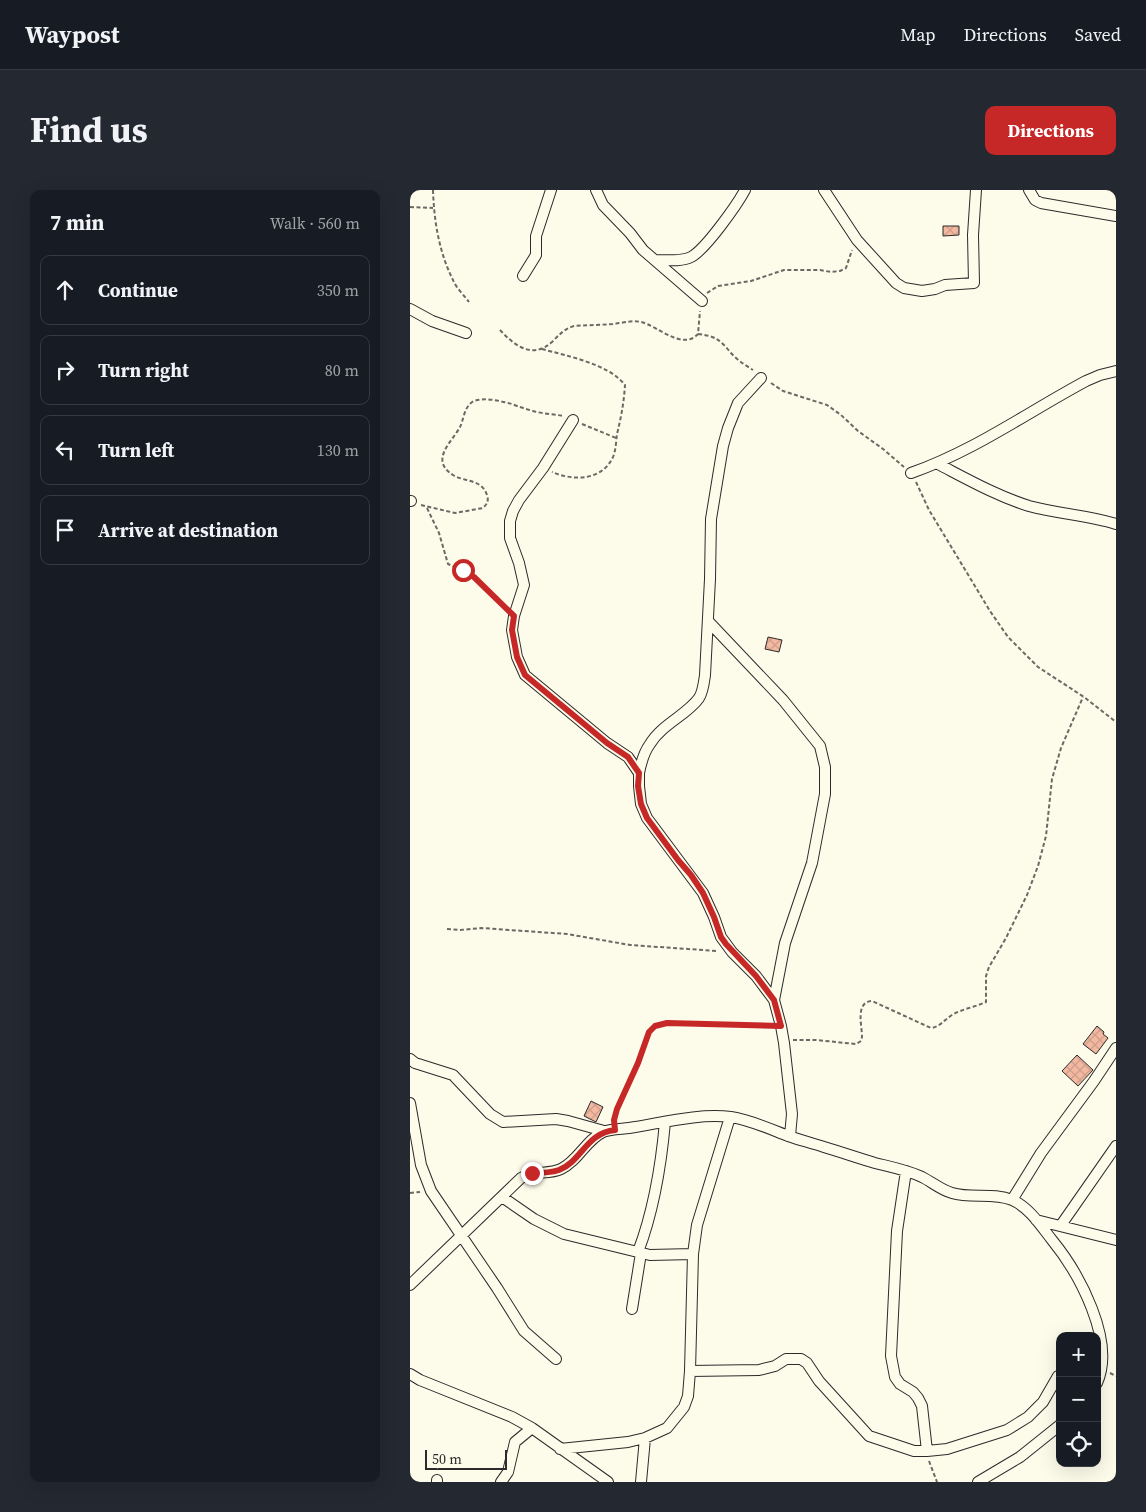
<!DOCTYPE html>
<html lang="en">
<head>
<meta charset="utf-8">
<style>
	:root { --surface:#171b24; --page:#242831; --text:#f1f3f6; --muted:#9ea1a6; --line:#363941; --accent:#c62828 }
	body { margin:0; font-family:"Source Serif 4",serif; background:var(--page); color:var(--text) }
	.controls { position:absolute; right:15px; bottom:15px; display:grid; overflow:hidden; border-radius:10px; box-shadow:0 5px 20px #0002 }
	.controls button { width:45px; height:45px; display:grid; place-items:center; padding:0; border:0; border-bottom:1px solid var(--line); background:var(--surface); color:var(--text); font:25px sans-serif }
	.scale { position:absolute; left:15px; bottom:12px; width:82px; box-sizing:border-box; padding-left:5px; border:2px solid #2b2b2b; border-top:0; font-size:14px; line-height:18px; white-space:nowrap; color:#2b2b2b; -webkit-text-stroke:4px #fdfbea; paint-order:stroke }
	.stop { position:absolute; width:15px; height:15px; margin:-11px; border:4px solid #c62828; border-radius:50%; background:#fff }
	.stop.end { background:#c62828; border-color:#fff; box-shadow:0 1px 5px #0008 }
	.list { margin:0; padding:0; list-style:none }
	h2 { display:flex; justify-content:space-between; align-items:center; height:65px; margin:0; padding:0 20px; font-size:21px }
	h2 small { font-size:16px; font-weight:400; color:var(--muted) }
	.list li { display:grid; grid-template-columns:32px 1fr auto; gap:15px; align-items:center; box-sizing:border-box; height:70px; margin:0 10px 10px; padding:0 10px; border:1px solid var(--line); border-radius:10px }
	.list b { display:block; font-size:19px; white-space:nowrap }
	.list em { font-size:16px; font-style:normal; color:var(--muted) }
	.icon { flex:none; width:28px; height:28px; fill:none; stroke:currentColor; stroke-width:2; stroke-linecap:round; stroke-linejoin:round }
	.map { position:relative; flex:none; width:706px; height:1292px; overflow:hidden; border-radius:10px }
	header { display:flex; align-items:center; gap:30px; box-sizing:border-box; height:70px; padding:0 25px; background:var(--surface); border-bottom:1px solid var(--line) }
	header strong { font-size:24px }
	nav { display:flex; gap:28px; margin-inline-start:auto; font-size:18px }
	.intro { display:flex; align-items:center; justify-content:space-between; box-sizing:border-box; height:120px; padding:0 30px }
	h1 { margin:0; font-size:35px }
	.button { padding:12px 22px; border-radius:10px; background:var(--accent); color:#fff; font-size:18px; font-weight:700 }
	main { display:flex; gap:30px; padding:0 30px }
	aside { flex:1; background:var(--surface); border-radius:10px; box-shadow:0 5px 20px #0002 }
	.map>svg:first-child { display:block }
	.building { fill:url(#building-cross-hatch); stroke:#2b2b2b }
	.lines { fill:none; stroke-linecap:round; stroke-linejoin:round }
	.street-casing { stroke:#2b2b2b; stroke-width:12 }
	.path { stroke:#6a6964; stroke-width:2; stroke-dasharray:4 2.5; stroke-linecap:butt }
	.street { stroke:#fdfbea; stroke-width:10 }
	.route { stroke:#c62828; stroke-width:6 }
</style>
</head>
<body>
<header>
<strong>Waypost</strong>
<nav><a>Map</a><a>Directions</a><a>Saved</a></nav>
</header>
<div class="intro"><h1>Find us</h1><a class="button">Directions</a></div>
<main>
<aside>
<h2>7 min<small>Walk · 560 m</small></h2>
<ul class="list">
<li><svg class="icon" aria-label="ahead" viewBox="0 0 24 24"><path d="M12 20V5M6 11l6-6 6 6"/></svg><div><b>Continue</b></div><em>350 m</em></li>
<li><svg class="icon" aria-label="right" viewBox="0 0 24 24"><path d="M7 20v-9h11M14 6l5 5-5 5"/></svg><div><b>Turn right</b></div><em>80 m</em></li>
<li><svg class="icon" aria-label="left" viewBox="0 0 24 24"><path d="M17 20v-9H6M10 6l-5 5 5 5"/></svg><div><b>Turn left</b></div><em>130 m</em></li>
<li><svg class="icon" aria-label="arrive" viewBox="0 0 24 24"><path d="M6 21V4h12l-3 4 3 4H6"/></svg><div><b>Arrive at destination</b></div></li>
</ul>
</aside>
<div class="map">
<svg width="706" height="1292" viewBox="0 0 706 1292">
	<defs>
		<pattern id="building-cross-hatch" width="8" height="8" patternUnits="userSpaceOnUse" patternTransform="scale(1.25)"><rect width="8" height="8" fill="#f2b8a0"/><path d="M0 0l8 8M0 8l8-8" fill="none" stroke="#d09e8a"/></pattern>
	</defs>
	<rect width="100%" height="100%" fill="#fdfbea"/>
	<path class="building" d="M 533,36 L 549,36 L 549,45 L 533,46 Z
		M 358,447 L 372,450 L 369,462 L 355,459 Z
		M 687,836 L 694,842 L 693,844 L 698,848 L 686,864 L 673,854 Z
		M 667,865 L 683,880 L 668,896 L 652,881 Z
		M 181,911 L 193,917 L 186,932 L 174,926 Z"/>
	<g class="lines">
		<defs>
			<path id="street" d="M 186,0 L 193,15 L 220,43 L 233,60 L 292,111
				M 414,0 L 447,50 L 486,93 L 494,98 L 512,101 L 525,99 L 535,95 L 564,93 L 563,45 L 566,0
				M 619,0 L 625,10 L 631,13 L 706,26
				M 245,70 C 256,70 271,72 281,67 C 295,60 327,15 335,0
				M 113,86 L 126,65 L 126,46 L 141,0
				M 0,119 L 22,131 L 56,143
				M 163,230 L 133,278 L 109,310 L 103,321 L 100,331 L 100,348 L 109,373 L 114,395 L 104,426 L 102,440 L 107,467 L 115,485 L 197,553 L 218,567 L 229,583 L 229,596 L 231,614 L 237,628 L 293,703 L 304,727 L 311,747 L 322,762 L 346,786 L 364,810 L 371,836 L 374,853 L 382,924 L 380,946
				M 528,274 C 557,289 587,306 619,316 C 648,324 678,325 706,334
				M 501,283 C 564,261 618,222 676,191 L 690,185 L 706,181
				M 0,311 L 1,311
				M 298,431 L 373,510 L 410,556 L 415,577 L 415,604 L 402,673 L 375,753 L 364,810
				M 229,583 C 231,573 234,562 240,554 C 252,534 277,525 289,508 C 293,502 294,492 295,485 L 300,389 L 301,329 L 313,256 L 318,238 L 328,213 L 351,188
				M 0,869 L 5,873 L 43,885 L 80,924 L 93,932 L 146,929 L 158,931 L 194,941
				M 0,913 L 11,975 L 21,1001 L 87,1098 L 114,1141 L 146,1169
				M 496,981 L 487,1041 L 481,1166 L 485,1187 L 490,1194 L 503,1202 L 508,1208 L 512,1216 L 517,1261
				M 92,1007 L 124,1029 L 154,1044 L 240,1065 L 283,1064
				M 602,1010 L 631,963 L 684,891 L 706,858
				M 626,1030 L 706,1050
				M 651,1035 L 706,956
				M 228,1062 C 244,1020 251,977 255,932
				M 0,1095 L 111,988 C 124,980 138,985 151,979 C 168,971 176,950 193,942 C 200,939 212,939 219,938 C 252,933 288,923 321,927 C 341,930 360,939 378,946 C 390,950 402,953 414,957 C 431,962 448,968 465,973 C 481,977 497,980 512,987 C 522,992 531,1000 542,1003 C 561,1009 583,1002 602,1010 C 619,1017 631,1036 642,1050 C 669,1083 706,1151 687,1193
				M 222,1119 L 231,1063
				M 280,1181 L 349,1180 L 365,1176 L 376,1169 L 391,1169 L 397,1173 L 409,1191 L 459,1246 L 504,1261 L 517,1261 L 537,1259 L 597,1240 L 618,1227 L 633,1212 L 648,1186
				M 0,1184 L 10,1190 L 102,1227 L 122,1238 L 198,1292
				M 150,1259 L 218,1252 L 235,1248 L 257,1238 L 274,1217 L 278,1206 L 280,1181 L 283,1064 L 287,1035 L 320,927
				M 27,1292 L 27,1290
				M 91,1292 L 98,1282 L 105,1252 L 122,1238
				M 231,1292 L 235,1248
				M 568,1292 L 610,1267 L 650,1235"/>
		</defs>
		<use href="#street" class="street-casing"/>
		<path class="path" d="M 23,0 C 24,31 29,62 43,90 C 46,98 54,105 59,112
			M 0,17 L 23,18
			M 297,103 L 308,96 L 341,91 L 374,80 L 410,80 L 421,82 L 430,81 L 436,78 L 442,60
			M 90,140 C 104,155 122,170 142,152 C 149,145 154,139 164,136 C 177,135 190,135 203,134 C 212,133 222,130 231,132 C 248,136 272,161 288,144 L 290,121
			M 288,144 C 306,146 310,150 321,163 C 327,170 335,175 343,180
			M 132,159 C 157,166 199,174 215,195 C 214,212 211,228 207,244 C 206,251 206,260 203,267 C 192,291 163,291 142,282
			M 361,193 L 373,201 L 417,215 L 431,225 L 448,241 L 473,259 L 494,277
			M 172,234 L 206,248
			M 506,292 L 519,320 L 580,421 L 598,447 L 628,477 L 674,507 L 706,532
			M 11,315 L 45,323 L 73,318 C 77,314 79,311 77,305 C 72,289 54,292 43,285 C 19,270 42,252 50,237 C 54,229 54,216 64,211 C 76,207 90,211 102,214 C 109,217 116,219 123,221 C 133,224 144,224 153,226
			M 17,318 L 29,343 L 38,374 L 59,383 L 96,419
			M 37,739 L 50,740 L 71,738 L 157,744 L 220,755 L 307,761
			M 383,850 L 406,850 L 446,854 L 451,851 L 452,847 C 452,835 445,812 462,811 L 521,838 C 530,837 534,830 542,825 C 552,819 565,817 576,812 L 576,786 L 579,777 L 596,748 L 617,705 L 628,676 L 636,646 L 642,589 L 651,558 L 673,507
			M 205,928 L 207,919 L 228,873 L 239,842 L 245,836 L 257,833 L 362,836
			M 0,1003 L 10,1002
			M 700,1183 L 706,1186
			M 519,1271 L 527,1292"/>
		<use href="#street" class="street"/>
	</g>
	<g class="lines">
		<path class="route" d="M 53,380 L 64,387 L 104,426 L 102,440 L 107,467 L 115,485 L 197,553 L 218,567 L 229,583 L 228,596 L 231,614 L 237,628 L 268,670 L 281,685 L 293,703 L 304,727 L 311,747 L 316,754 L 346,786 L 364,810 L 371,836 L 257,833 L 245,836 L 239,842 L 228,873 L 207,919 L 204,930 L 205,940 C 176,943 172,971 149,980 C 140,983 131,983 122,983"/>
	</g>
</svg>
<div class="controls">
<button>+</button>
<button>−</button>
<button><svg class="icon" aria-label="locate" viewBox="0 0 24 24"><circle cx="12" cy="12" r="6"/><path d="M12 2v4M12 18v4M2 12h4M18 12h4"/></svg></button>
</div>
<div class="scale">50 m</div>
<div class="stop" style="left:53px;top:380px"></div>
<div class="stop end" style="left:122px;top:983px"></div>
</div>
</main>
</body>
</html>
